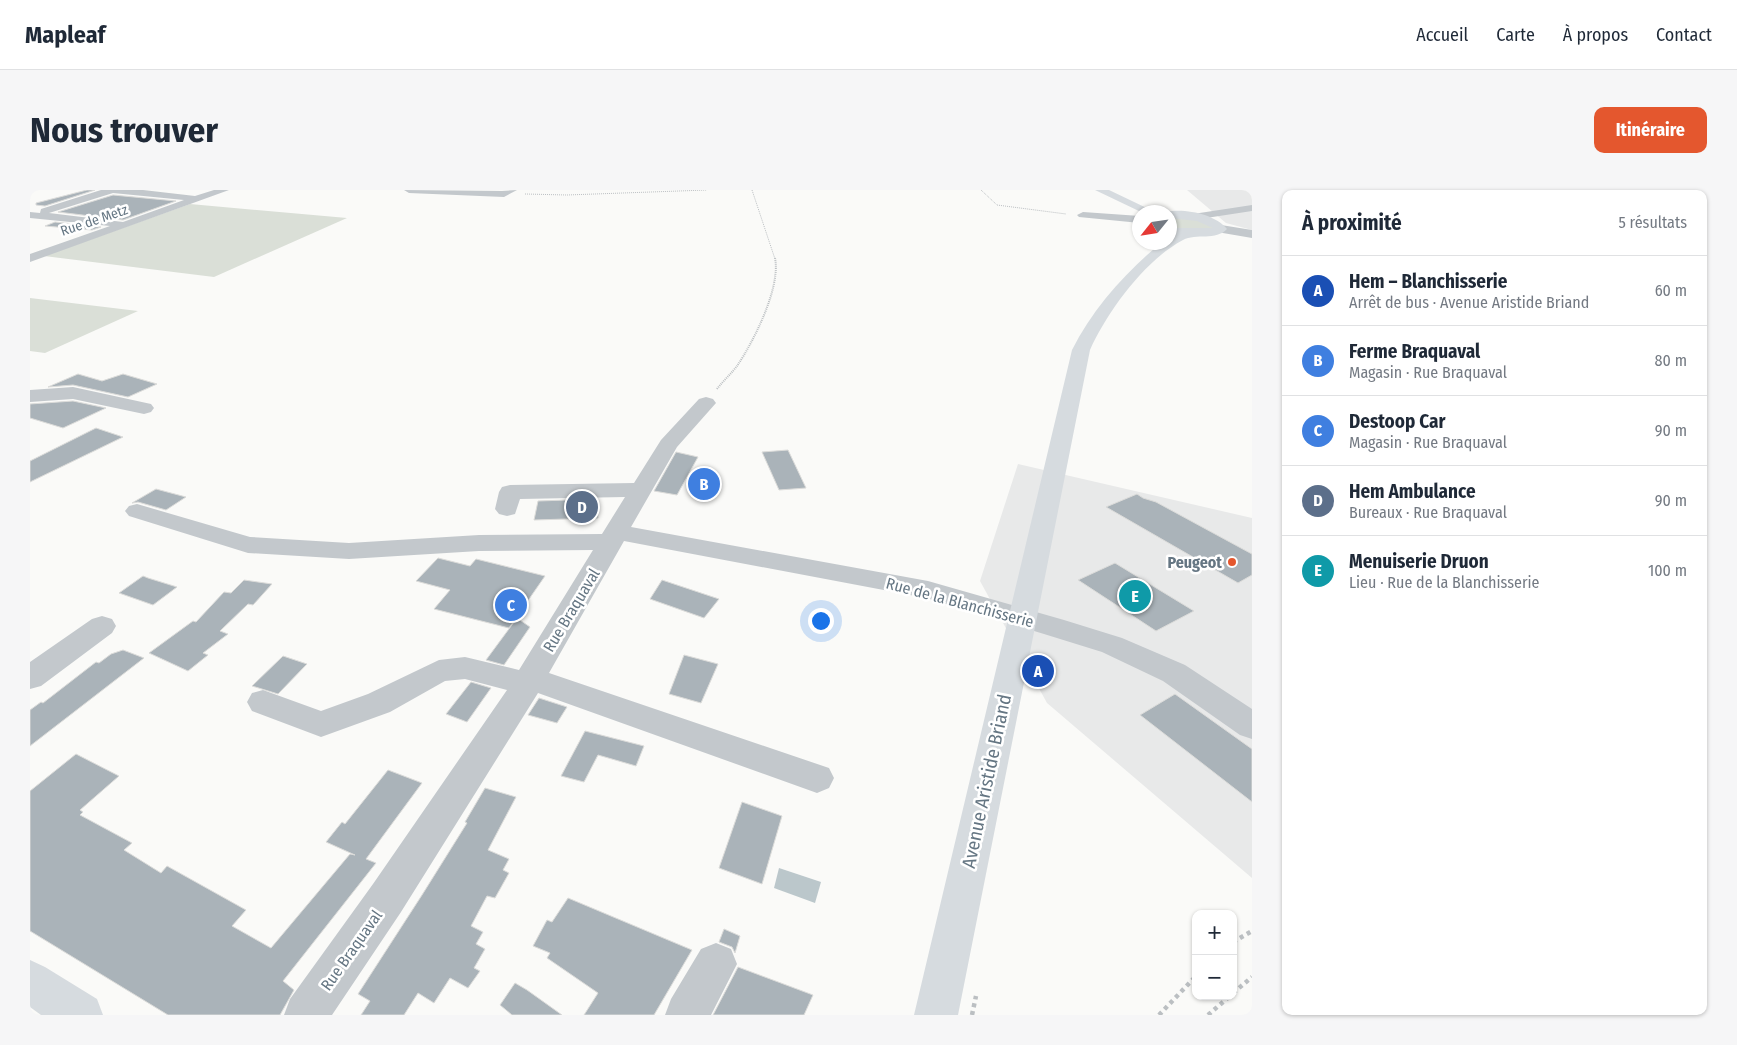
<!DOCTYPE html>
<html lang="fr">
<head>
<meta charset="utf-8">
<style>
	:root { --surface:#fff; --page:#f6f6f7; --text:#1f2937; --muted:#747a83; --line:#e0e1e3; --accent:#e4572e }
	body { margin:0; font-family:"Fira Sans Condensed",sans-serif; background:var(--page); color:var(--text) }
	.controls { position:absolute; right:15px; bottom:15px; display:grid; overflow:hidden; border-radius:10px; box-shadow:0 1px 4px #0004 }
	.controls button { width:45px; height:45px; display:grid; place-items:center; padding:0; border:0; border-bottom:1px solid var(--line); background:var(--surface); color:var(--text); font:25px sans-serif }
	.compass { position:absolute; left:1102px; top:15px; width:45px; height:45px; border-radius:50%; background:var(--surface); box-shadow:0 1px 4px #0004; rotate:240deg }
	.you { position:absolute; left:790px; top:430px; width:18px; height:18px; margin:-12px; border:4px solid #fff; border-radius:50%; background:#1a73e8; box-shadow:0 0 0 8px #1a73e833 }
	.badge { display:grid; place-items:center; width:32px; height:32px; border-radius:50%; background:var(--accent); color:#fff; font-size:16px; font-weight:700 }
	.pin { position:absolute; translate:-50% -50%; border:2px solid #fff; box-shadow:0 1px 5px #0006 }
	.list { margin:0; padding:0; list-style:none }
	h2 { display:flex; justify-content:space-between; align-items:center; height:65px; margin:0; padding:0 20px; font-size:21px }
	h2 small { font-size:16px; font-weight:400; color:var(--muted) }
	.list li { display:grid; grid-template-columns:32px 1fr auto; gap:15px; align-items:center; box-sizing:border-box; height:70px; padding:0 20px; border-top:1px solid var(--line) }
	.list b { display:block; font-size:19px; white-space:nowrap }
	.list p { margin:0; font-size:16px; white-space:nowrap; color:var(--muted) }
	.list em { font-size:16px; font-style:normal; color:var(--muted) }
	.map { position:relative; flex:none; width:1222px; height:825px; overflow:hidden; border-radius:10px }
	header { display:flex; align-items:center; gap:30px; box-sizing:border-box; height:70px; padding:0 25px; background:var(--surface); border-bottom:1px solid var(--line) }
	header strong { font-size:24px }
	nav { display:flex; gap:28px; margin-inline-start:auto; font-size:18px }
	.intro { display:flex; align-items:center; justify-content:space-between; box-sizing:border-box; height:120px; padding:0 30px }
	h1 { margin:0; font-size:35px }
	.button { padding:12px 22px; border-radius:10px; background:var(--accent); color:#fff; font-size:18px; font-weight:700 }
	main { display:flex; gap:30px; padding:0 30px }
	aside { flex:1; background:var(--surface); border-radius:10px; box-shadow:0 1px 4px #0004 }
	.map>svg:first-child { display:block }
	.built { fill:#e8e9e9 }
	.green { fill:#dadfd7 }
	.water { fill:#bbc7cb }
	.building { fill:#aab3b9; stroke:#dcdcda }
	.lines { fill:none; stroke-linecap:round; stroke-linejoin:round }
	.path-far2 { stroke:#bbbfc2; stroke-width:1; stroke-dasharray:1 1; stroke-linecap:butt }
	.path-far1 { stroke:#bbbfc2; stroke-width:2; stroke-dasharray:1 1; stroke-linecap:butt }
	.path { stroke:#bbbfc2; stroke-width:4.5; stroke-dasharray:4 4; stroke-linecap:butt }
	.minor { fill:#c3c8cc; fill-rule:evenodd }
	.major { fill:#d6dbdf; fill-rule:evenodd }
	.poi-dot { fill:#e4572e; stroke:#fff; stroke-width:2 }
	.labels { text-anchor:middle; stroke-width:5; stroke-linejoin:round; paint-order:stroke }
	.far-street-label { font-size:14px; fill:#657683; stroke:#fff }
	.poi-label { font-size:16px; font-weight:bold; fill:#657683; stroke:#fff; text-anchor:end }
	.street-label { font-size:16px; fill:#657683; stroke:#fff }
	.near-street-label { font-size:19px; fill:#657683; stroke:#fff }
</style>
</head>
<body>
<header>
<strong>Mapleaf</strong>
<nav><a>Accueil</a><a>Carte</a><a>À propos</a><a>Contact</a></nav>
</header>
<div class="intro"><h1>Nous trouver</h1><a class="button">Itinéraire</a></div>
<main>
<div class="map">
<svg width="1222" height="825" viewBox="0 0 1222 825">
	<rect width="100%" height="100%" fill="#fafaf8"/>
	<path class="built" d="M 1157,0 L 1222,0 L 1222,40 L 1196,33 Z
		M 988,274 L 1222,328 L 1222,688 L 1017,513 L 950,391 Z"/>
	<path class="green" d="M 160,14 L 317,28 L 184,87 L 14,66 Z
		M 1140,27 L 1169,30 L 1185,38 L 1154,40 L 1140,38 Z
		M 0,108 L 108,121 L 15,163 L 0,161 Z"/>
	<path class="water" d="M 749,678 L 791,692 L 785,713 L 744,698 Z"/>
	<path class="building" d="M 57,0 L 65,0 L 15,16 L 6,15 L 6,13 Z
		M 83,5 L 146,11 L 93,30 L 28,22 Z
		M 25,32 L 71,37 L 62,40 L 15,36 Z
		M 48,184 L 72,191 L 93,184 L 127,194 L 98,207 L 43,195 L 18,197 Z
		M 43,211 L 76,218 L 33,238 L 0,228 L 0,214 Z
		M 66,238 L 93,247 L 0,292 L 0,271 Z
		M 758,260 L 776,298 L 749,300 L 732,262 Z
		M 646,262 L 668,267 L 647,305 L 624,301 Z
		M 126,299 L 156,307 L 136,320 L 108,312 L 102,313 Z
		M 1107,304 L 1113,308 L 1126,312 L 1222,364 L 1222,385 L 1208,393 L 1076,317 Z
		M 567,309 L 568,328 L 504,330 L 508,311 Z
		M 408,368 L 440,376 L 446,369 L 515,386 L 479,438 L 404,419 L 420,400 L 386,391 Z
		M 1085,373 L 1164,421 L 1126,441 L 1048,390 Z
		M 113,386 L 118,388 L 147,397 L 123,415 L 89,403 Z
		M 214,390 L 242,394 L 223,415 L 218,414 L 190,441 L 198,444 L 173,463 L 178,465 L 158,481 L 119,463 L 163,431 L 166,432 L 194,402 L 201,403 Z
		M 632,390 L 689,409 L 674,428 L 620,409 Z
		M 487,428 L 500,437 L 474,475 L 456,470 Z
		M 93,460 L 114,468 L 0,556 L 0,520 L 11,512 L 13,513 L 66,472 L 69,473 L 81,464 Z
		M 654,465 L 688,474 L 671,513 L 639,504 Z
		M 253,466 L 277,474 L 248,504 L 222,496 Z
		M 441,492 L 461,498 L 437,532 L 416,524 Z
		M 1145,504 L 1222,559 L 1222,612 L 1110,525 Z
		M 509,508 L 537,517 L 527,533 L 498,525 Z
		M 555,541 L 614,556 L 606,576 L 568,565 L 554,592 L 531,586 Z
		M 46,564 L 89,586 L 50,620 L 53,622 L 50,625 L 102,653 L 94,660 L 131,683 L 137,676 L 216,720 L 202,736 L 241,758 L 320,664 L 325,665 L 296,652 L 312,632 L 315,634 L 358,580 L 392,593 L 336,669 L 346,673 L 253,791 L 264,800 L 250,825 L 138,825 L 0,741 L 0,601 Z
		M 455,598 L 486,607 L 458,660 L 479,669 L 473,680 L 479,683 L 465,708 L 457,706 L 441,736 L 453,742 L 446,754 L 455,759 L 444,778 L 450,781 L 438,798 L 420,788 L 404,813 L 388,803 L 374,825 L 331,825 L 340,811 L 328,804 L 392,705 L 437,633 L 435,632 Z
		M 712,612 L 752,626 L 732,694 L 689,678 Z
		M 538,708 L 662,760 L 624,825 L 554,825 L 568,803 L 517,768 L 520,763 L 503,756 L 517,730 L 522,732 Z
		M 694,739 L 710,746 L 705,763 L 702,757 L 689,752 Z
		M 708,777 L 783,805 L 774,825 L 683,825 Z
		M 485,793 L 497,800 L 532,825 L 482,825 L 470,815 Z"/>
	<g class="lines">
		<path class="path-far2" d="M 722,0 L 745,69
			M 951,0 L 967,15 L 1036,24
			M 495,4 L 537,5 L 677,0"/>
		<path class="path-far1" d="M 687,199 C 693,191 701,184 707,176 C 724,151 751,97 745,68"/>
		<path class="path" d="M 1203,752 L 1222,741
			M 1203,803 L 1222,787
			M 942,825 L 946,806
			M 1129,825 L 1166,786
			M 1178,825 L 1200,806"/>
		<path class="minor" d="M 71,0 L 113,0 L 165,6 L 184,0 L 199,0 L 0,72 L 0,64 L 80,36 L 0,28 L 0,22 L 10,23 L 11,19 ZM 83,3 L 154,10 L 93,32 L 19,23 Z
			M 374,0 L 472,1 L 487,0 L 474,7 L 379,3 Z
			M 1222,15 L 1222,21 L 1163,30 L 1157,27 L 1163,24 Z
			M 1053,22 L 1110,26 L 1110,33 L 1049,27 L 1047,25 Z
			M 1191,35 L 1222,40 L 1222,48 L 1187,42 L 1185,39 L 1187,36 Z
			M 43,197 L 121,214 L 124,218 L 121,222 L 114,224 L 43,209 L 0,212 L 0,200 Z
			M 676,207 L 683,209 L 686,213 L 647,257 L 601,337 L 898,391 L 1034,430 L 1092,448 L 1155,475 L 1222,519 L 1222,549 L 1210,545 L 1133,491 L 1072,462 L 1014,444 L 896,408 L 594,351 L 519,483 L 799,578 L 804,588 L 799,598 L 787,603 L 508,503 L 371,722 L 302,825 L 254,825 L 260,809 L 343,694 L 477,500 L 435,489 L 415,491 L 360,522 L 291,547 L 222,521 L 217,512 L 222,503 L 233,500 L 291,521 L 338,504 L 409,470 L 435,467 L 489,480 L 563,360 L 449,361 L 319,369 L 218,363 L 99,326 L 95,321 L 99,316 L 107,314 L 220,347 L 319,353 L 449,345 L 572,344 L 595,307 L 490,309 L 485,324 L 477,326 L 469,324 L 465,319 L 469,302 L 472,297 L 480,295 L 604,293 L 631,250 L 669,209 Z
			M 72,426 L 82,429 L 86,436 L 82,443 L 11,496 L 0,499 L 0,472 L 62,429 Z
			M 686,753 L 701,759 L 707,774 L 681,825 L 635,825 L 641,809 L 671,759 Z"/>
		<path class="major" d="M 1065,0 L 1079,0 L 1125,22 L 1111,22 Z
			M 1136,22 C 1154,18 1185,24 1197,39 C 1186,51 1166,43 1153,50 C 1115,70 1077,122 1060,160 L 928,825 L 884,825 L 1042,160 C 1063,118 1096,82 1132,52 L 1140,52 L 1140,48 L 1146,44 L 1143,41 L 1145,38 L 1183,38 L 1167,31 L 1140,28 L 1140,22 Z
			M 0,770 L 15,777 L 67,809 L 73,825 L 11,825 L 0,817 Z"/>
	</g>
	<circle class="poi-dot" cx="1202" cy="372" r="5"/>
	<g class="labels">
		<g class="far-street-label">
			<text transform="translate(64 30) rotate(-19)" y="5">Rue de Metz</text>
		</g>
		<g class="poi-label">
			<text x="1192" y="378">Peugeot</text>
		</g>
		<g class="street-label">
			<text transform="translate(930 412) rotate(15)" y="6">Rue de la Blanchisserie</text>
			<text transform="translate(541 420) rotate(-59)" y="6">Rue Braquaval</text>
			<text transform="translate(321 760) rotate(-55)" y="6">Rue Braquaval</text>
		</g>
		<g class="near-street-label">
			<text transform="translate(956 591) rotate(-78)" y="7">Avenue Aristide Briand</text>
		</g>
	</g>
</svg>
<div class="controls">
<button>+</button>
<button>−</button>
</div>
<svg class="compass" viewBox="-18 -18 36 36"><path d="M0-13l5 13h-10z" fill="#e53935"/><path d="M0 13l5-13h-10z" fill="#747a83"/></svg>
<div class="you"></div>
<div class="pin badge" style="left:1008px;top:481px;background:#1a4fb4">A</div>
<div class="pin badge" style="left:674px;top:294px;background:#3f7fe0">B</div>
<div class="pin badge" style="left:481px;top:415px;background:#3f7fe0">C</div>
<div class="pin badge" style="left:552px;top:317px;background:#5c6f8a">D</div>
<div class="pin badge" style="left:1105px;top:406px;background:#0f9aa8">E</div>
</div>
<aside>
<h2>À proximité<small>5 résultats</small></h2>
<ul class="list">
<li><span class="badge" style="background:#1a4fb4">A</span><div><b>Hem – Blanchisserie</b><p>Arrêt de bus · Avenue Aristide Briand</p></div><em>60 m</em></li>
<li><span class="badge" style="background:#3f7fe0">B</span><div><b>Ferme Braquaval</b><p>Magasin · Rue Braquaval</p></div><em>80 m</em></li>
<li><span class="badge" style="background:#3f7fe0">C</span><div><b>Destoop Car</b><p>Magasin · Rue Braquaval</p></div><em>90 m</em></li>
<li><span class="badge" style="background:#5c6f8a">D</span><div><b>Hem Ambulance</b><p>Bureaux · Rue Braquaval</p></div><em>90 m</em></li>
<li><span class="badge" style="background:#0f9aa8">E</span><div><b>Menuiserie Druon</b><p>Lieu · Rue de la Blanchisserie</p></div><em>100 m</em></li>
</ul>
</aside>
</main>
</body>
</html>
